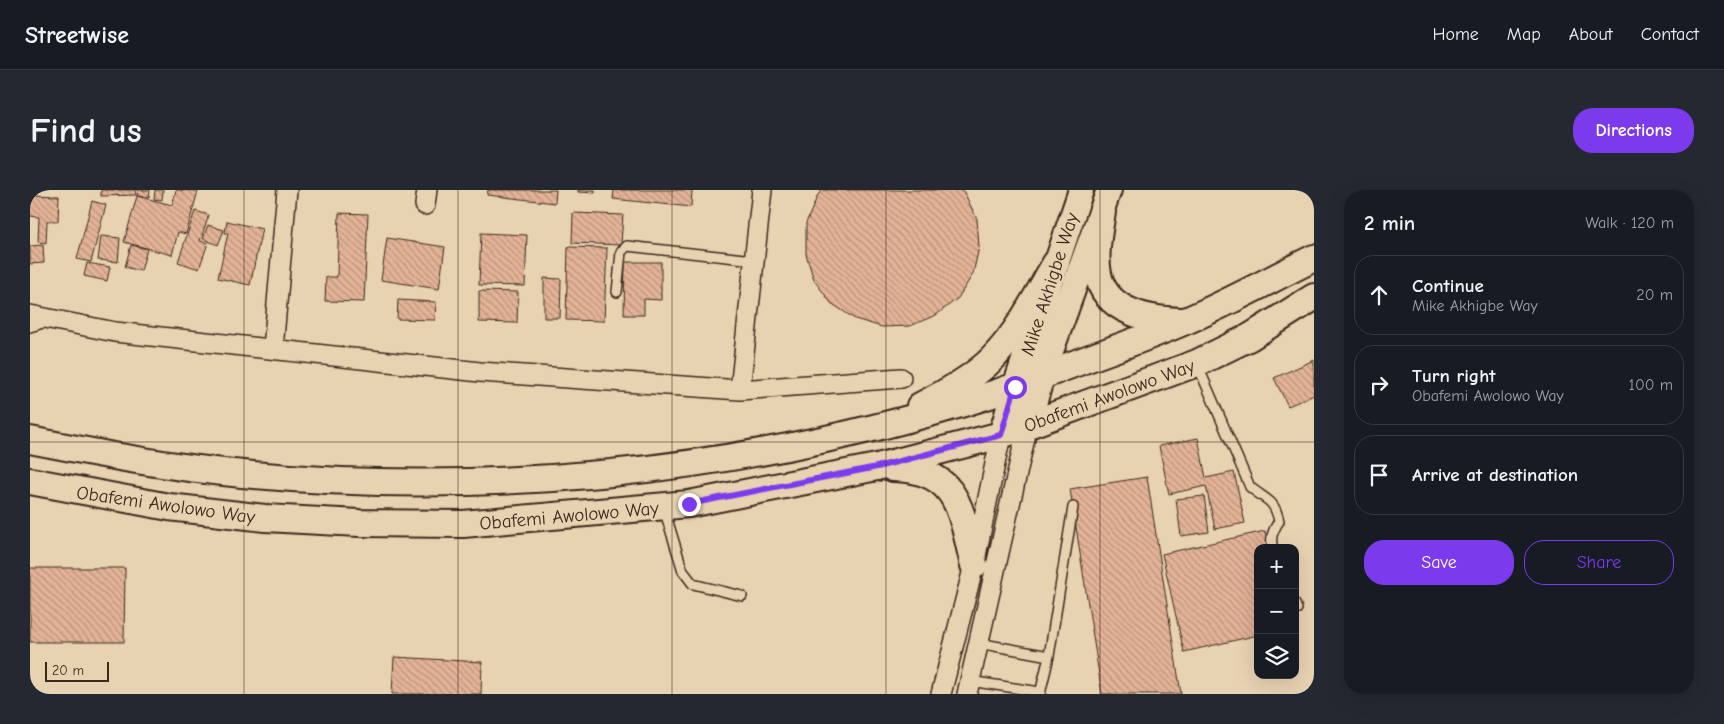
<!DOCTYPE html>
<html lang="en">
<head>
<meta charset="utf-8">
<style>
	:root { --surface:#171b24; --page:#242831; --text:#f1f3f6; --muted:#9ea1a6; --line:#363941; --accent:#7c3aed }
	body { margin:0; font-family:"Comic Neue",sans-serif; background:var(--page); color:var(--text) }
	.controls { position:absolute; right:15px; bottom:15px; display:grid; overflow:hidden; border-radius:10px; box-shadow:0 5px 20px #0002 }
	.controls button { width:45px; height:45px; display:grid; place-items:center; padding:0; border:0; border-bottom:1px solid var(--line); background:var(--surface); color:var(--text); font:25px sans-serif }
	.scale { position:absolute; left:15px; bottom:12px; width:64px; box-sizing:border-box; padding-left:5px; border:2px solid #3b2a1e; border-top:0; font-size:14px; line-height:18px; white-space:nowrap; color:#3b2a1e; -webkit-text-stroke:4px #e7d2b1; paint-order:stroke }
	.stop { position:absolute; width:15px; height:15px; margin:-11px; border:4px solid #7c3aed; border-radius:50%; background:#fff }
	.stop.end { background:#7c3aed; border-color:#fff; box-shadow:0 1px 5px #0008 }
	.list { margin:0; padding:0; list-style:none }
	h2 { display:flex; justify-content:space-between; align-items:center; height:65px; margin:0; padding:0 20px; font-size:21px }
	h2 small { font-size:16px; font-weight:400; color:var(--muted) }
	.list li { display:grid; grid-template-columns:32px 1fr auto; gap:15px; align-items:center; box-sizing:border-box; height:80px; margin:0 10px 10px; padding:0 10px; border:1px solid var(--line); border-radius:20px }
	.list b { display:block; font-size:19px; white-space:nowrap }
	.list p { margin:0; font-size:16px; white-space:nowrap; color:var(--muted) }
	.list em { font-size:16px; font-style:normal; color:var(--muted) }
	.actions { display:flex; gap:10px; padding:15px 20px }
	.actions a { flex:1; padding:11px 0; border:1px solid var(--accent); border-radius:20px; text-align:center; font-size:18px; color:var(--accent) }
	.actions .main { background:var(--accent); color:#fff }
	.icon { flex:none; width:28px; height:28px; fill:none; stroke:currentColor; stroke-width:2; stroke-linecap:round; stroke-linejoin:round }
	.map { position:relative; flex:none; width:1284px; height:504px; overflow:hidden; border-radius:20px }
	header { display:flex; align-items:center; gap:30px; box-sizing:border-box; height:70px; padding:0 25px; background:var(--surface); border-bottom:1px solid var(--line) }
	header strong { font-size:24px }
	nav { display:flex; gap:28px; margin-inline-start:auto; font-size:18px }
	.intro { display:flex; align-items:center; justify-content:space-between; box-sizing:border-box; height:120px; padding:0 30px }
	h1 { margin:0; font-size:35px }
	.button { padding:12px 22px; border-radius:20px; background:var(--accent); color:#fff; font-size:18px; font-weight:700 }
	main { display:flex; gap:30px; padding:0 30px }
	aside { flex:1; background:var(--surface); border-radius:20px; box-shadow:0 5px 20px #0002 }
	.map>svg:first-child { display:block }
	.building { fill:url(#building-back-hatch); stroke:#3b2a1e }
	.lines { fill:none; stroke-linecap:round; stroke-linejoin:round }
	.service-casing { stroke:#3b2a1e; stroke-width:12 }
	.minor-casing { stroke:#3b2a1e; stroke-width:22 }
	.tertiary-casing { stroke:#3b2a1e; stroke-width:28 }
	.secondary-casing { stroke:#3b2a1e; stroke-width:30 }
	.service { stroke:#e7d2b1; stroke-width:9 }
	.minor { stroke:#e7d2b1; stroke-width:19 }
	.tertiary { stroke:#e7d2b1; stroke-width:24 }
	.secondary { stroke:#e7d2b1; stroke-width:26 }
	.route { stroke:#7c3aed; stroke-width:6 }
	.grid { fill:none; stroke:#3b2a1e; stroke-width:1; stroke-opacity:0.55 }
	.labels { text-anchor:middle; stroke-width:5; stroke-linejoin:round; paint-order:stroke }
	.street-label { font-size:19px; fill:#3b2a1e; stroke:#e7d2b1 }
</style>
</head>
<body>
<header>
<strong>Streetwise</strong>
<nav><a>Home</a><a>Map</a><a>About</a><a>Contact</a></nav>
</header>
<div class="intro"><h1>Find us</h1><a class="button">Directions</a></div>
<main>
<div class="map">
<svg width="1284" height="504" viewBox="0 0 1284 504">
	<defs>
		<pattern id="building-back-hatch" width="6" height="6" patternUnits="userSpaceOnUse" patternTransform="scale(1.25)"><rect width="6" height="6" fill="#e3b398"/><path d="M-1 5l2 2M0 0l6 6M5-1l2 2" fill="none" stroke="#b9927b"/></pattern>
	</defs>
	<rect width="100%" height="100%" fill="#e7d2b1"/>
	<filter id="ink" filterUnits="userSpaceOnUse"><feTurbulence type="fractalNoise" baseFrequency=".02" numOctaves="2"/><feDisplacementMap in="SourceGraphic" scale="10" xChannelSelector="R" yChannelSelector="G"/><feConvolveMatrix kernelMatrix="1 2 1 2 8 2 1 2 1" color-interpolation-filters="sRGB"/></filter>
	<g filter="url(#ink)">
		<path class="building" d="M 71,0 L 105,0 L 106,5 L 71,6 Z
			M 108,0 L 120,0 L 119,7 L 107,6 Z
			M 125,0 L 133,0 L 132,10 L 124,9 Z
			M 146,0 L 168,1 L 156,44 L 148,42 L 142,65 L 94,52 L 107,6 L 142,15 Z
			M 458,0 L 526,0 L 525,13 L 457,5 Z
			M 548,0 L 565,0 L 565,3 L 548,2 Z
			M 584,0 L 662,0 L 661,17 L 583,9 Z
			M 792,0 L 933,0 L 947,29 L 949,57 L 943,84 L 928,108 L 906,125 L 880,136 L 852,137 L 825,129 L 801,113 L 784,90 L 776,64 L 776,33 L 788,5 Z
			M 0,5 L 29,6 L 28,31 L 17,31 L 16,53 L 8,52 L 9,27 L 0,26 Z
			M 62,11 L 76,15 L 61,72 L 47,69 Z
			M 165,21 L 179,25 L 170,51 L 178,53 L 169,79 L 148,72 Z
			M 309,23 L 338,24 L 334,112 L 295,111 L 296,87 L 307,87 Z
			M 543,23 L 593,25 L 591,55 L 542,53 Z
			M 197,31 L 232,39 L 220,95 L 188,88 L 198,43 L 195,43 Z
			M 178,35 L 194,40 L 188,55 L 173,49 Z
			M 451,43 L 497,45 L 495,96 L 449,95 Z
			M 71,46 L 90,48 L 88,72 L 68,70 Z
			M 357,48 L 415,57 L 409,99 L 351,90 Z
			M 13,55 L 14,73 L 0,74 L 0,56 Z
			M 101,55 L 117,59 L 111,81 L 95,77 Z
			M 538,57 L 577,58 L 574,131 L 536,130 Z
			M 595,72 L 631,72 L 631,110 L 614,109 L 614,125 L 594,125 Z
			M 57,73 L 80,77 L 77,91 L 54,86 Z
			M 514,88 L 531,89 L 530,128 L 514,128 Z
			M 449,101 L 488,102 L 487,133 L 449,132 Z
			M 368,110 L 406,112 L 405,130 L 367,129 Z
			M 1284,170 L 1284,205 L 1258,216 L 1244,188 Z
			M 1168,248 L 1176,288 L 1204,282 L 1215,333 L 1185,339 L 1176,296 L 1139,304 L 1129,256 Z
			M 1117,287 L 1151,504 L 1072,504 L 1040,299 Z
			M 1174,306 L 1179,342 L 1151,346 L 1146,309 Z
			M 1235,341 L 1239,358 L 1228,358 L 1228,445 L 1154,462 L 1132,364 Z
			M 0,378 L 95,378 L 94,452 L 0,452 Z
			M 364,467 L 452,472 L 451,504 L 362,504 Z"/>
		<g class="lines">
			<defs>
				<path id="service" d="M 587,102 L 591,62 L 597,56 L 724,70
					M 0,137 L 16,132
					M 1168,176 L 1220,297 C 1235,310 1244,308 1249,331 C 1244,339 1239,348 1243,358
					M 634,319 L 653,381 L 663,394 L 712,406
					M 1265,414 L 1267,419
					M 948,453 L 1019,466
					M 940,491 L 1010,502
					M 1010,504 L 1019,466 L 1043,317"/>
				<path id="minor" d="M 395,15 L 397,0
					M 0,125 L 85,142 L 450,182 L 710,200 L 871,188
					M 243,159 L 257,0
					M 710,200 L 732,0
					M 911,504 L 944,375 L 971,245
					M 937,504 L 998,235"/>
				<path id="tertiary" d="M 998,235 L 1012,186 L 1079,0
					M 971,245 L 985,197 L 1051,0"/>
				<path id="secondary" d="M 1072,22 C 1069,41 1064,64 1068,84 C 1075,122 1119,130 1152,131
					M 890,216 C 915,203 945,187 964,167 C 990,140 1007,105 1026,73
					M 0,250 C 61,262 122,274 184,281 C 444,310 716,284 966,203 C 991,195 1016,184 1041,175 C 1078,161 1116,148 1153,132 C 1197,114 1241,89 1284,68
					M 863,278 C 930,279 931,323 944,375
					M 0,291 L 139,317 L 235,328 L 329,333 L 433,334 L 659,314 L 847,277 L 971,245 L 1167,173 L 1220,147 L 1284,107"/>
			</defs>
			<use href="#service" class="service-casing"/>
			<use href="#minor" class="minor-casing"/>
			<use href="#tertiary" class="tertiary-casing"/>
			<use href="#secondary" class="secondary-casing"/>
			<use href="#service" class="service"/>
			<use href="#minor" class="minor"/>
			<use href="#tertiary" class="tertiary"/>
			<use href="#secondary" class="secondary"/>
		</g>
	</g>
	<g class="lines" filter="url(#ink)">
		<path class="route" d="M 659,314 L 847,277 L 971,245 L 985,197"/>
	</g>
	<path class="grid" d="M 214,0 L 214,504M 428,0 L 428,504M 642,0 L 642,504M 856,0 L 856,504M 1070,0 L 1070,504M 0,252 L 1284,252"/>
	<g class="labels">
		<g class="street-label">
			<text transform="translate(1019 94) rotate(-72)" y="7">Mike Akhigbe Way</text>
			<text transform="translate(1079 205) rotate(-20)" y="7">Obafemi Awolowo Way</text>
			<text transform="translate(136 314) rotate(8)" y="7">Obafemi Awolowo Way</text>
			<text transform="translate(539 325) rotate(-5)" y="7">Obafemi Awolowo Way</text>
		</g>
	</g>
</svg>
<div class="controls">
<button>+</button>
<button>−</button>
<button><svg class="icon" aria-label="layers" viewBox="0 0 24 24"><path d="M12 4l9 5-9 5-9-5zM3 14l9 5 9-5"/></svg></button>
</div>
<div class="scale">20 m</div>
<div class="stop" style="left:985px;top:197px"></div>
<div class="stop end" style="left:659px;top:314px"></div>
</div>
<aside>
<h2>2 min<small>Walk · 120 m</small></h2>
<ul class="list">
<li><svg class="icon" aria-label="ahead" viewBox="0 0 24 24"><path d="M12 20V5M6 11l6-6 6 6"/></svg><div><b>Continue</b><p>Mike Akhigbe Way</p></div><em>20 m</em></li>
<li><svg class="icon" aria-label="right" viewBox="0 0 24 24"><path d="M7 20v-9h11M14 6l5 5-5 5"/></svg><div><b>Turn right</b><p>Obafemi Awolowo Way</p></div><em>100 m</em></li>
<li><svg class="icon" aria-label="arrive" viewBox="0 0 24 24"><path d="M6 21V4h12l-3 4 3 4H6"/></svg><div><b>Arrive at destination</b></div></li>
</ul>
<div class="actions"><a class="main">Save</a><a>Share</a></div>
</aside>
</main>
</body>
</html>
